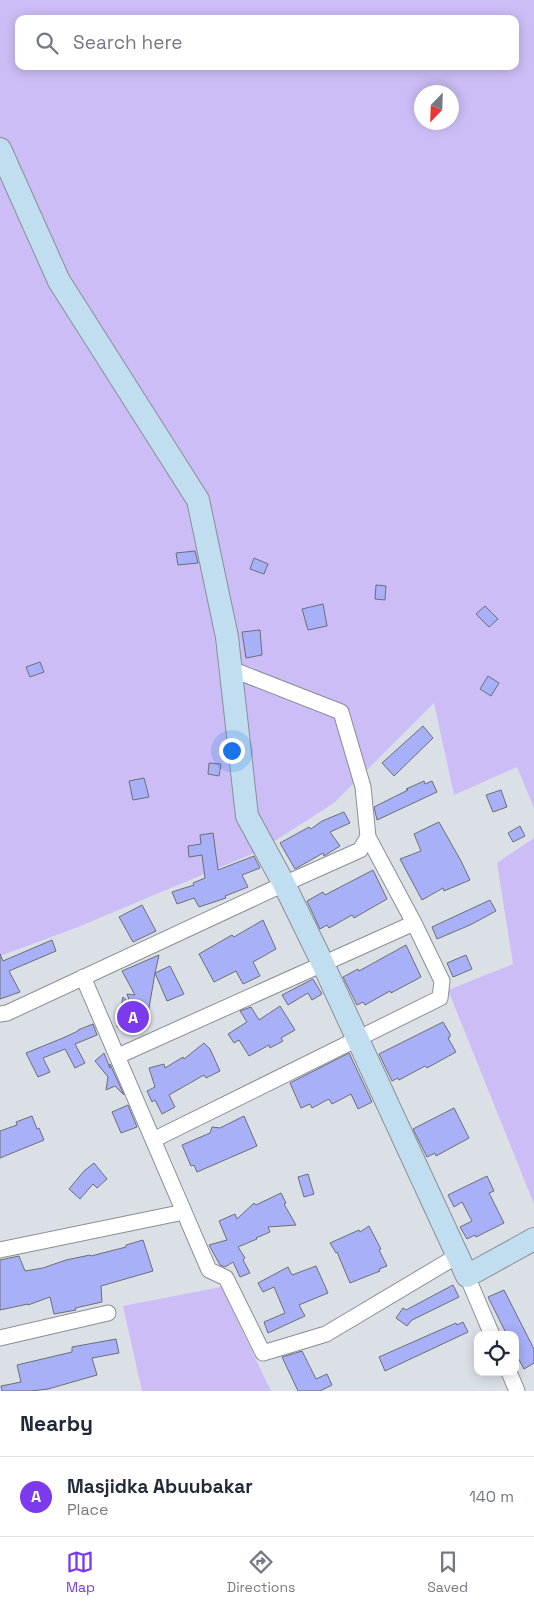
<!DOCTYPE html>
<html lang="en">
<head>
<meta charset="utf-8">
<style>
	:root { --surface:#fff; --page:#f2f2f3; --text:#1f2937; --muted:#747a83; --line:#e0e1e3; --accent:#7c3aed }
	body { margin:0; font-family:"Space Grotesk",sans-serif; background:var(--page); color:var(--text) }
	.controls { position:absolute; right:15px; bottom:15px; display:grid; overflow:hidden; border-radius:10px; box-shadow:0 2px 12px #0003 }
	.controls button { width:45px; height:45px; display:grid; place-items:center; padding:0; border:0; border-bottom:1px solid var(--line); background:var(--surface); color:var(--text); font:25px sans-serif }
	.compass { position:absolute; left:414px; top:85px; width:45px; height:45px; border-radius:50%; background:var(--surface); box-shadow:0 2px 12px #0003; rotate:203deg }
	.you { position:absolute; left:231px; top:750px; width:18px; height:18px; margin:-12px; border:4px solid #fff; border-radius:50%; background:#1a73e8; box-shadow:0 0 0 8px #1a73e833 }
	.badge { display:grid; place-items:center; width:32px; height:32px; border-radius:50%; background:var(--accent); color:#fff; font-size:16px; font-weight:700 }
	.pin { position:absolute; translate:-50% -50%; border:2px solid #fff; box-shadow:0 1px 5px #0006 }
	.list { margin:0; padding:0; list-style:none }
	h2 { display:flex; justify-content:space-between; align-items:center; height:65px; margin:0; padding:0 20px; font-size:21px }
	h2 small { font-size:16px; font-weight:400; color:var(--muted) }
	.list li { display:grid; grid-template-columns:32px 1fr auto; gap:15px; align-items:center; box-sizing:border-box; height:80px; padding:0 20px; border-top:1px solid var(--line) }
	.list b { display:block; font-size:19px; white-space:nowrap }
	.list p { margin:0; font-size:16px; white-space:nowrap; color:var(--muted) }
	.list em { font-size:16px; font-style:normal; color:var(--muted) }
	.icon { flex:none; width:28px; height:28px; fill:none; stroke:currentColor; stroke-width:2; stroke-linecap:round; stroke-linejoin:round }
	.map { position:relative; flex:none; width:534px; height:1391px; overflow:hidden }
	.search { position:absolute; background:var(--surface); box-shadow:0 2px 12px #0003; left:15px; right:15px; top:15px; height:55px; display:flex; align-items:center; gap:12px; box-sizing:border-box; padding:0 18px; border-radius:10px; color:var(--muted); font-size:19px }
	.sheet { height:145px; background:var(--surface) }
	nav { display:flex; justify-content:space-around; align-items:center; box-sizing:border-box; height:70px; border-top:1px solid var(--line); background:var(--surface); font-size:14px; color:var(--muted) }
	nav a { display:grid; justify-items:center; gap:2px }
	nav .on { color:var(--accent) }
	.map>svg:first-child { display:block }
	.green { fill:#ccbdf6; fill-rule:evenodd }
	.building { fill:#a8b0f7; stroke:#6c6e75 }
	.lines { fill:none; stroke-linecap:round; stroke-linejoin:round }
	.street-casing { stroke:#8a8e95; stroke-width:17 }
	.secondary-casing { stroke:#8a8e95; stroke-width:24 }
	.street { stroke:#fff; stroke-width:15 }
	.secondary { stroke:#c1def1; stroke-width:22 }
</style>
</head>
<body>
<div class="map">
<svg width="534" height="1391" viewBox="0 0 534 1391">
	<rect width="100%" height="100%" fill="#dbe0e7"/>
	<path class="green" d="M 0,0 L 534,0 L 534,808 L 517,767 L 454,795 L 434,703 L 334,803 L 259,851 L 78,927 L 0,956 ZM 19,19 L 515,19 L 515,66 L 19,66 ZM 422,92 L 452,92 L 452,122 L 422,122 Z
		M 534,838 L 534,1204 L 448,990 L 513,964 L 497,863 Z
		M 221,1287 L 271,1391 L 142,1391 L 123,1306 Z"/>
	<path class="building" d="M 195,551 L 198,563 L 178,565 L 176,553 Z
		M 254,558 L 268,564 L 264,574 L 250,569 Z
		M 376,585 L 386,586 L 385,600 L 375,599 Z
		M 323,604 L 327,626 L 308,630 L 302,609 Z
		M 485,606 L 498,619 L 489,627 L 476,614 Z
		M 260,630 L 262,655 L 246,658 L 242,632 Z
		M 40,662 L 44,672 L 30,677 L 26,667 Z
		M 488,676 L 499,683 L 491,696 L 480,689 Z
		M 423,726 L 433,738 L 394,776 L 382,763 Z
		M 209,763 L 221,764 L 219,776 L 208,774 Z
		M 144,778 L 149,797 L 133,800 L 129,781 Z
		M 424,781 L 425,784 L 432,781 L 437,792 L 377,820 L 374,807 L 408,790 L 406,789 Z
		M 501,790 L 507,807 L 493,812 L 486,795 Z
		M 344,812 L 350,823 L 330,832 L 340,846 L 324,856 L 323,853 L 295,869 L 280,843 L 309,827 L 311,829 L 322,821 Z
		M 439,822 L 461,861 L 470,880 L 444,891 L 443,888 L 422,900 L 400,859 L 421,851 L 414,834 Z
		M 520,826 L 525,836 L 513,842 L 508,833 Z
		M 213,833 L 218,870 L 254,856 L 260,868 L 242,875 L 248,887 L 225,896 L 226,898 L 199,907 L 194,898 L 177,904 L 172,892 L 194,885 L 193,883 L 205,878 L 202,855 L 189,857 L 188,846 L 201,844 L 200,835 Z
		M 373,870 L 387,899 L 354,918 L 352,915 L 329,928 L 327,925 L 320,929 L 307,901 L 323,892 L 325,895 Z
		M 490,900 L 496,911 L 470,925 L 437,939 L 432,927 Z
		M 142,905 L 156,931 L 133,942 L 119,917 Z
		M 263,920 L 276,949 L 253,962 L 260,976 L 243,984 L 236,971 L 214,982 L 199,954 L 232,935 L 234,937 Z
		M 52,940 L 56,951 L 9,971 L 20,992 L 0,999 L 0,954 L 3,961 Z
		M 406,945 L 421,977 L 391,993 L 390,991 L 365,1005 L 363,1002 L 357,1005 L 343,977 L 358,969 L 359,971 Z
		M 159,955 L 155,973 L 170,966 L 184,994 L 167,1001 L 155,973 L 148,1014 L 117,1027 L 123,997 L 131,1005 L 127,994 L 135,995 L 122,971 Z
		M 466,955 L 472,969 L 453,977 L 447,963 Z
		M 313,979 L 322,994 L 312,1000 L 308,993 L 288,1005 L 282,995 Z
		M 280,1006 L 295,1030 L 281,1038 L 283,1041 L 270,1048 L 269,1045 L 249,1056 L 239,1040 L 234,1043 L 228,1034 L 247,1022 L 240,1011 L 251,1007 L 259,1020 Z
		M 443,1022 L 450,1034 L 450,1037 L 448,1038 L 456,1052 L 427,1068 L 425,1066 L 399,1080 L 398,1078 L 392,1081 L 379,1054 Z
		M 93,1024 L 97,1035 L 75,1044 L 85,1063 L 75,1068 L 65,1049 L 43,1058 L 50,1072 L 38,1077 L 26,1053 L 63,1038 L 78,1031 L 78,1030 Z
		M 204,1043 L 210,1049 L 220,1071 L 206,1078 L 204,1075 L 169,1095 L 175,1107 L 162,1114 L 155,1100 L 152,1102 L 147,1091 L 155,1087 L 149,1068 L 164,1064 L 165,1068 L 183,1057 L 184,1059 Z
		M 104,1053 L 110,1068 L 110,1064 L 124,1095 L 115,1086 L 106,1090 L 108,1077 L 95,1061 Z
		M 349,1053 L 372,1102 L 358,1109 L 351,1094 L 332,1104 L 329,1099 L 312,1108 L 310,1104 L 301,1108 L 290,1083 Z
		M 128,1105 L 137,1127 L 121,1133 L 112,1112 Z
		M 454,1108 L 469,1138 L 436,1156 L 435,1153 L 427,1157 L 413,1129 Z
		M 32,1116 L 37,1129 L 39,1128 L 44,1140 L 0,1158 L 0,1131 L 17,1125 L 16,1122 Z
		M 244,1116 L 257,1146 L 197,1172 L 194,1165 L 191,1166 L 182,1145 L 210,1133 L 212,1127 L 220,1128 Z
		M 94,1163 L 107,1179 L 97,1188 L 93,1184 L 80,1199 L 69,1189 L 84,1171 Z
		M 308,1174 L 314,1194 L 304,1197 L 298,1177 Z
		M 487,1176 L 494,1191 L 489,1193 L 504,1223 L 476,1237 L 475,1235 L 467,1239 L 460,1227 L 472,1221 L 462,1202 L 454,1207 L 448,1195 Z
		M 281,1193 L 286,1203 L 284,1204 L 296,1225 L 268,1227 L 270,1232 L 256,1238 L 257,1239 L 238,1247 L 245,1258 L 243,1260 L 250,1273 L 240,1277 L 233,1262 L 225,1267 L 220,1265 L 209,1245 L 227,1240 L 219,1221 L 235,1214 L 237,1219 L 254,1203 L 256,1205 Z
		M 369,1226 L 381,1249 L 379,1250 L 387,1266 L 379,1269 L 380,1271 L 350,1283 L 337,1252 L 336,1253 L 330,1243 L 359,1230 L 360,1232 Z
		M 143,1240 L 153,1271 L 101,1286 L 102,1302 L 75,1308 L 76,1310 L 54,1314 L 50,1297 L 28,1305 L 28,1304 L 0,1310 L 0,1260 L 19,1256 L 25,1271 L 43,1268 L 66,1260 L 90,1255 L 91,1256 L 126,1247 L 126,1245 Z
		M 316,1266 L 328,1293 L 299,1305 L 305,1316 L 268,1333 L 264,1322 L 285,1313 L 274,1287 L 263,1292 L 258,1283 L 288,1267 L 292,1275 Z
		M 453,1285 L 459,1297 L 412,1320 L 407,1326 L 396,1318 L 403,1308 L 406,1310 Z
		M 504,1290 L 534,1349 L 534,1363 L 524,1369 L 515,1352 L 515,1335 L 507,1335 L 488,1297 Z
		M 463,1322 L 468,1332 L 385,1371 L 379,1357 L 456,1323 L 457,1325 Z
		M 116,1339 L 119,1353 L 92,1358 L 97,1375 L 48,1389 L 31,1391 L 2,1391 L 1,1386 L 21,1382 L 17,1365 L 72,1352 L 72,1347 Z
		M 302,1351 L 316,1379 L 327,1374 L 332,1385 L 320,1391 L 298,1391 L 282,1357 Z"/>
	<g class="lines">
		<defs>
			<path id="street" d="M 83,977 L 209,1270 L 226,1278 L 263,1353 L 326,1334 L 457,1256
				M 0,1014 L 7,1013 L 284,884 L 360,850 L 368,837 L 363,787 L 341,712 L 231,669
				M 118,1056 L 414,923
				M 153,1140 L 440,998 L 442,981 L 414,923 L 368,837
				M 0,1250 L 184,1212
				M 467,1276 L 492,1335
				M 0,1338 L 108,1313
				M 509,1372 L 517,1391"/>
			<path id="secondary" d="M 0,149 L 59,281 L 198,500 L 227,637 L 247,816 L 284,884 L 323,964 L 467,1276 L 534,1239"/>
		</defs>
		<use href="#street" class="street-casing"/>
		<use href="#secondary" class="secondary-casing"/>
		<use href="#street" class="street"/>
		<use href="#secondary" class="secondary"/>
	</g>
</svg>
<div class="controls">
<button><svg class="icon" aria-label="locate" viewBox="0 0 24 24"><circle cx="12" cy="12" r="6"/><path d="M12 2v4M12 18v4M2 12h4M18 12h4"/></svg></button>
</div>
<svg class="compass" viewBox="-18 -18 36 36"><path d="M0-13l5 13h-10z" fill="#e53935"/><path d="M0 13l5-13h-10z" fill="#747a83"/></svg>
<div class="you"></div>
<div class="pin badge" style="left:133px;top:1017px">A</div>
<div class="search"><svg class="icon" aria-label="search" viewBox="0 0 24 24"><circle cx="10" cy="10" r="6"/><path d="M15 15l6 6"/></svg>Search here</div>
</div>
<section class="sheet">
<h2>Nearby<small></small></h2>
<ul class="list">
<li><span class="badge">A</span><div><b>Masjidka Abuubakar</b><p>Place</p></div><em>140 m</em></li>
</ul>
</section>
<nav>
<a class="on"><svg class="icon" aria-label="map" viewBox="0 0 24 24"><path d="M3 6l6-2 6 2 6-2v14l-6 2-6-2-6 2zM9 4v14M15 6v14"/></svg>Map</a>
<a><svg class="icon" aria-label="directions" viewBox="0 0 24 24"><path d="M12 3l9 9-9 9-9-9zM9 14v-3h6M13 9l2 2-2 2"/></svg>Directions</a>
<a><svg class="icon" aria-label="saved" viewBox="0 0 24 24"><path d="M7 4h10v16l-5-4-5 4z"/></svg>Saved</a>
</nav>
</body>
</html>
